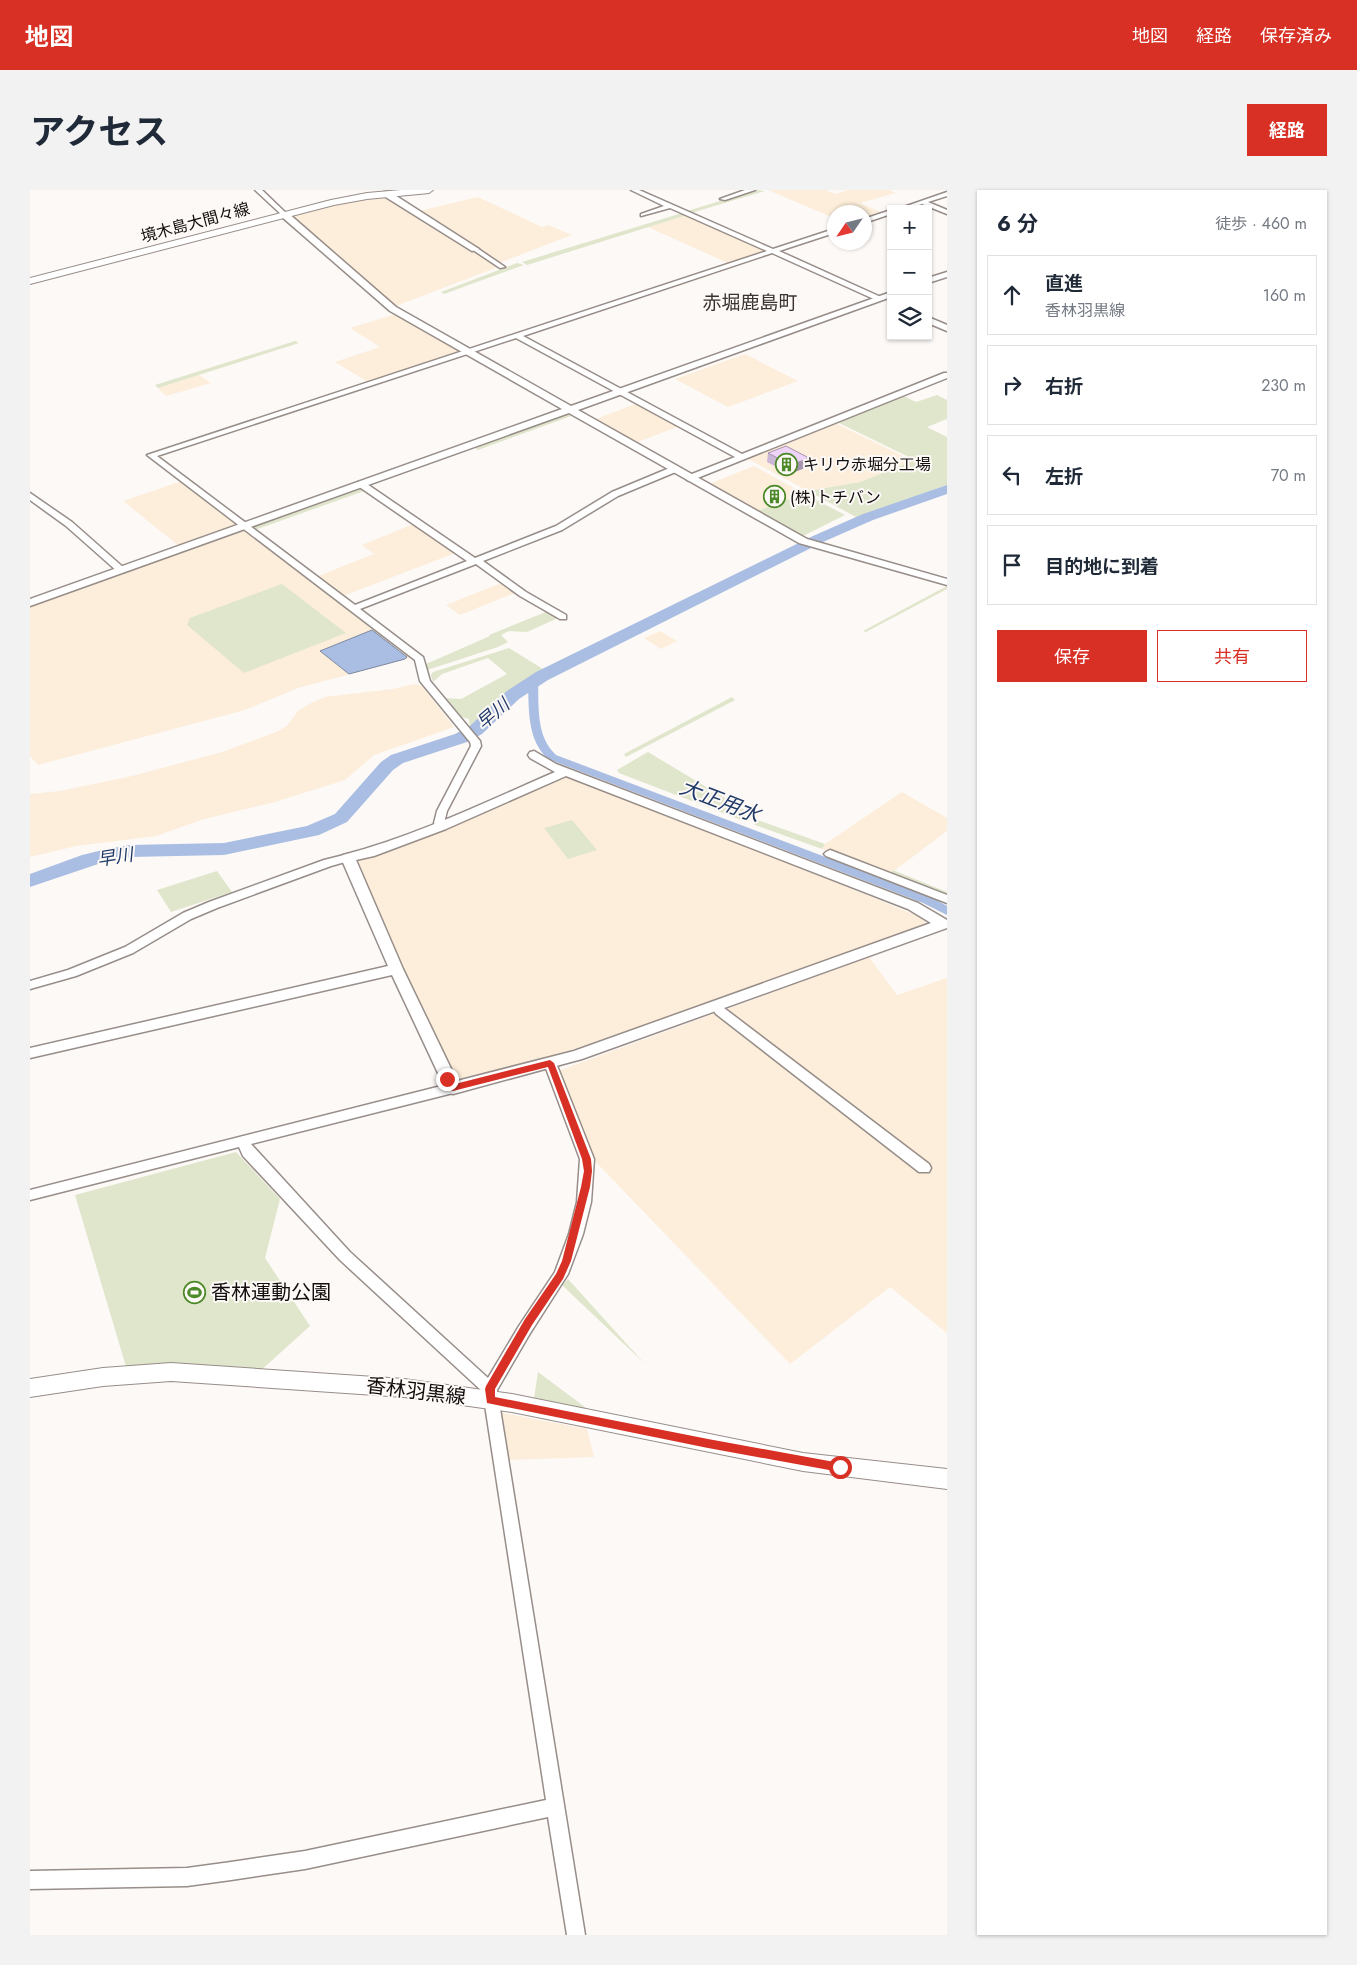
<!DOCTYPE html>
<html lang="ja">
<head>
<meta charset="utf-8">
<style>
	:root { --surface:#fff; --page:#f2f2f3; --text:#1f2937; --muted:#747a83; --line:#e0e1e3; --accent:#d93025 }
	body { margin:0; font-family:Jost,"Noto Sans JP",sans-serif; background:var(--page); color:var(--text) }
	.controls { position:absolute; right:15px; top:15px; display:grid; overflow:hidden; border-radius:0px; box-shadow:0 1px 4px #0004 }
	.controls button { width:45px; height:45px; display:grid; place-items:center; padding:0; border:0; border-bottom:1px solid var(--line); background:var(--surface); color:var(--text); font:25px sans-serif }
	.compass { position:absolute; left:797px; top:15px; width:45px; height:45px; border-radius:50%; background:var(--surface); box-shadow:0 1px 4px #0004; rotate:235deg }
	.stop { position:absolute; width:15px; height:15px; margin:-11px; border:4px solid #d93025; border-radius:50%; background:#fff }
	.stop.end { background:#d93025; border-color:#fff; box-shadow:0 1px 5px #0008 }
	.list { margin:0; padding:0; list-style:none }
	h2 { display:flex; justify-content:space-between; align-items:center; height:65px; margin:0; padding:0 20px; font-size:21px }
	h2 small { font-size:16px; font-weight:400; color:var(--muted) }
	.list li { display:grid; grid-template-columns:32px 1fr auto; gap:15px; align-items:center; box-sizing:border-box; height:80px; margin:0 10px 10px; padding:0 10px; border:1px solid var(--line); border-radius:0px }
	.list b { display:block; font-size:19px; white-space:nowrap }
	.list p { margin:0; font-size:16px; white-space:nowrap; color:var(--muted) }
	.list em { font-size:16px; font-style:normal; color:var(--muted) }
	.actions { display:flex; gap:10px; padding:15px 20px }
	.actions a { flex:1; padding:11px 0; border:1px solid var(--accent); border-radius:0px; text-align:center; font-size:18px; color:var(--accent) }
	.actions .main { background:var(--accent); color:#fff }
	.icon { flex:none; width:28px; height:28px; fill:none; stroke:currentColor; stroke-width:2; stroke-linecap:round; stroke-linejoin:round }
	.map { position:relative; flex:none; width:917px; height:1745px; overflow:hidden; border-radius:0px }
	header { display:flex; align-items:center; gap:30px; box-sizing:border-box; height:70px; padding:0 25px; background:var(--accent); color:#fff }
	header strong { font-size:24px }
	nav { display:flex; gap:28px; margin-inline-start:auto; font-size:18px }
	.intro { display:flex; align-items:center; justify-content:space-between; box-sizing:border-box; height:120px; padding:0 30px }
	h1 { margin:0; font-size:35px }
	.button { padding:12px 22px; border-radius:0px; background:var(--accent); color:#fff; font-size:18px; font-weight:700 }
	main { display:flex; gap:30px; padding:0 30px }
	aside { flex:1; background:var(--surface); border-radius:0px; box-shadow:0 1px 4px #0004 }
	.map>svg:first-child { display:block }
	.industrial { fill:#fceeda }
	.green { fill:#e0e6cb }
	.water { fill:#a9bee2; stroke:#7c89a2 }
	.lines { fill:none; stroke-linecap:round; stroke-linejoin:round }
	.canal { fill:#a9bee2; fill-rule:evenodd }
	.river { fill:#a9bee2; fill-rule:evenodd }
	.minor-casing { stroke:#978d89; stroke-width:3 }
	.tertiary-casing { stroke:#978d89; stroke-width:3 }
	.secondary-casing { stroke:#978d89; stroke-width:2 }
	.minor { fill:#fff; fill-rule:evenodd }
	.tertiary { fill:#fff; fill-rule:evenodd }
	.secondary { fill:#fff; fill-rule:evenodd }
	.wall { fill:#ccb6d5 }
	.shaded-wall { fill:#a694ae }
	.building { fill:#edd4f8; stroke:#a694ae }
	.route { fill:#d93025 }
	.labels { text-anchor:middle; stroke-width:4; stroke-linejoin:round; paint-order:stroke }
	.far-street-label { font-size:16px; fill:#120e0d; stroke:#fdf9f7 }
	.far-poi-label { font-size:16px; fill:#120e0d; stroke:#fdf9f7; text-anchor:start }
	.far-water-label { font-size:18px; font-style:italic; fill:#223c69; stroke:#fdf9f7 }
	.far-quarter-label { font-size:19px; fill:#3a322f; stroke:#fdf9f7 }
	.poi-label { font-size:20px; fill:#120e0d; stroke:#fdf9f7; text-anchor:start }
	.street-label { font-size:20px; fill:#120e0d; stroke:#fdf9f7 }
	.water-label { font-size:21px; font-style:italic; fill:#223c69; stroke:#fdf9f7 }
</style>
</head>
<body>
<header>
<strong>地図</strong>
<nav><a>地図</a><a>経路</a><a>保存済み</a></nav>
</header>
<div class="intro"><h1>アクセス</h1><a class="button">経路</a></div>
<main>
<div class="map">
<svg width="917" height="1745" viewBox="0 0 917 1745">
	<rect width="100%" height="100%" fill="#fdf9f7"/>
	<path class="industrial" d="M 738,0 L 796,0 L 805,4 L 818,0 L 859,0 L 866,3 L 830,13 L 853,23 L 835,30 L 834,22 L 804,22 L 804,28 Z
		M 353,6 L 468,77 L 363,117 L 260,25 L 318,11 Z
		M 448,7 L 512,37 L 518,35 L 542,45 L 469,73 L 389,21 Z
		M 657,25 L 737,61 L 700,74 L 618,37 Z
		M 366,124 L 433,161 L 338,192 L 305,172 L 350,157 L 320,138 Z
		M 715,164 L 768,191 L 698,217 L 645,189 Z
		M 169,185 L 181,193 L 136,206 L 128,198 Z
		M 608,213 L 650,236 L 605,253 L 563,230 Z
		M 805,233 L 883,271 L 830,292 L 778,301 L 716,268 Z
		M 724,276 L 773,303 L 725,322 L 677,295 Z
		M 152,291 L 209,335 L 149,356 L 93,311 Z
		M 386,333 L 428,362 L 313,406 L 286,387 L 344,364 L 332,355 Z
		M 213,340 L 381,468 L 268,498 L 215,520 L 8,575 L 0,566 L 0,416 Z
		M 474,392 L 487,402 L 430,425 L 416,415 Z
		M 630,441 L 647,451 L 631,459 L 614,448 Z
		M 384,494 L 392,496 L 424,537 L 344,565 L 315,590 L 245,612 L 171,630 L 126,646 L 46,656 L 0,667 L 0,604 L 30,601 L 102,586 L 192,562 L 246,542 L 257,536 L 268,521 L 281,513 L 295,507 L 363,499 Z
		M 536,586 L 815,696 L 890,727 L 897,734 L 896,736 L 548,858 L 516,868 L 431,888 L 423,884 L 325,673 L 327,669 Z
		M 872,602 L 917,628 L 917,641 L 860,684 L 792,659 L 795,654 Z
		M 839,767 L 867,805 L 917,788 L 917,1143 L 860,1097 L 760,1174 L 563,969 L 528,881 Z
		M 473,1223 L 557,1239 L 564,1267 L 478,1270 L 470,1226 Z"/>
	<path class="green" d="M 727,0 L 735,1 L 661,23 L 657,21 Z
		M 652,23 L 657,25 L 497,75 L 492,72 Z
		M 487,73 L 494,75 L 414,104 L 411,102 Z
		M 265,151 L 269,153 L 128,198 L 125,195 Z
		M 872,205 L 886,212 L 907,205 L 917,210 L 917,229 L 897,237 L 917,247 L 917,295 L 826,327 L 778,301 L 830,292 L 885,270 L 807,232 Z
		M 540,222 L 544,225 L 448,260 L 443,256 Z
		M 332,297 L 337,300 L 225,340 L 220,337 Z
		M 773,303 L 815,325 L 771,347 L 725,322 Z
		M 252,394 L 316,443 L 214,483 L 157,435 L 160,428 Z
		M 917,396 L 917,399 L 836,442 L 833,441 Z
		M 518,421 L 528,428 L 497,442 L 479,441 L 471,445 L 478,452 L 468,457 L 397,480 L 396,474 L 460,446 L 459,445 Z
		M 479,458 L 513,479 L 478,503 L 459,523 L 440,537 L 439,529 L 432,527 L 416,508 L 431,509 L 477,484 L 458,468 L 412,484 L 403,492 L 401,485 L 403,482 Z
		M 702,507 L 705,510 L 596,567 L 594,564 Z
		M 618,562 L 723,625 L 718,629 L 711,630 L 589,583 L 587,580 Z
		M 725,629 L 795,654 L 792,659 L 725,635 L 723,632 Z
		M 542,630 L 567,660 L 538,669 L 514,638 Z
		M 863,680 L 917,702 L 917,707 L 860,684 Z
		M 187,681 L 202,702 L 141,722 L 127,700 Z
		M 206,962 L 250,1009 L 235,1068 L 280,1136 L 229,1182 L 97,1180 L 45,1005 Z
		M 538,1089 L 614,1173 L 532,1095 Z
		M 508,1182 L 563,1223 L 504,1208 Z"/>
	<path class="water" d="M 342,440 L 377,467 L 375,469 L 319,484 L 290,461 Z"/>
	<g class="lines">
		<path class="canal" d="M 503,490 L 508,493 C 509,518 506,546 526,565 L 901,707 L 917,716 L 917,725 L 893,713 L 518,569 C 497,549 499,521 498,493 Z"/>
		<path class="river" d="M 917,295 L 917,304 L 843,330 L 793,352 L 518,490 L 489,509 L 452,544 L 437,552 L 373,573 L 363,580 L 317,632 L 289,645 L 194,665 L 100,667 L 77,671 L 0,697 L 0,684 L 52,665 L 77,659 L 100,655 L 194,653 L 277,636 L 305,624 L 351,572 L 361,565 L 425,544 L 440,536 L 477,501 L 506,482 L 783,346 L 833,324 Z"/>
		<defs>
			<path id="minor" d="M 225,0 L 232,0 L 257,24 L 257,26 L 253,26 Z
				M 601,0 L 609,0 L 743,59 L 804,39 L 804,43 L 749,61 L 853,108 L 846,110 L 742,63 L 493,146 L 712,264 L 914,183 L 917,183 L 917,188 L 660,291 L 657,290 L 657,286 L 705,267 L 486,148 L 127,266 L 325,415 L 437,371 L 328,296 L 328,292 L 334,292 L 445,368 L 526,336 L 582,302 L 642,277 L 648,277 L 648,281 L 588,306 L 532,340 L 453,371 L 496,402 L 536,425 L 536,429 L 530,429 L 490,406 L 446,374 L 330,419 L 393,467 L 400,491 L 450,551 L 451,556 L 417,621 L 414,633 L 416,636 L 411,639 L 407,638 L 404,633 L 407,621 L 441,556 L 440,552 L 390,491 L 385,470 L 117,265 L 737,61 L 640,18 L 611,26 L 611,24 L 634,16 Z
				M 715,0 L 725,0 L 695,10 L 690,9 Z
				M 917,2 L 917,6 L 898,12 L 917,20 L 917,24 L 892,14 L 878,19 L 868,19 Z
				M 861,20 L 861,24 L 834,33 L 834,29 Z
				M 443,58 L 447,58 L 475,77 L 470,78 L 443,60 Z
				M 0,303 L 42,332 L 94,378 L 94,382 L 88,382 L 36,336 L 0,310 Z
				M 800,660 L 917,705 L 917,713 L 796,666 L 794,664 L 796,662 Z
				M 318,664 L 324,668 L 322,670 L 301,676 L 187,718 L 161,729 L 103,763 L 46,786 L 0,799 L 0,791 L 38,780 L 95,757 L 153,723 L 179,712 L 294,670 Z
				M 686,811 L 690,812 L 694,818 L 899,974 L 901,978 L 899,982 L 889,982 L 686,824 L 680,815 Z
				M 520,869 L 524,870 L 526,873 L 564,969 L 561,1012 L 553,1044 L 538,1084 L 499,1145 L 467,1200 L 555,1745 L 537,1745 L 518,1627 L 275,1679 L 201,1690 L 157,1696 L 0,1699 L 0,1681 L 157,1678 L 201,1672 L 275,1661 L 516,1610 L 453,1202 L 310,1070 L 213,966 L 209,957 L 0,1010 L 0,1000 L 423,893 L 427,895 L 429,898 L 427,901 L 423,903 L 221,954 L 320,1062 L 458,1188 L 489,1136 L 525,1082 L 539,1044 L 547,1012 L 550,969 L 514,873 L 516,870 Z"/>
			<path id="tertiary" d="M 354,2 L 360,2 L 449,59 L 442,61 L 354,6 Z
				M 252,23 L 258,23 L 366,117 L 541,216 L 861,102 L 861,107 L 548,220 L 777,349 L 917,389 L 917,395 L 769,353 L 539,223 L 0,416 L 0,409 L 532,219 L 360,121 L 252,27 Z
				M 917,82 L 917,87 L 898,93 L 898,88 Z
				M 898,127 L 917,135 L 917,141 L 898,133 Z
				M 504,561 L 526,574 L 888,713 L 917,730 L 917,738 L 552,869 L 423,904 L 418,902 L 415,898 L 362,785 L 0,868 L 0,858 L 358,776 L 311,668 L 313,665 C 386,646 456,612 525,582 L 500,568 L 498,565 L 500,562 ZM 536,586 L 878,719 L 901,733 L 544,861 L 427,891 L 373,779 L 326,670 L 344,666 L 416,639 Z"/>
			<path id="secondary" d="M 371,0 L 403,0 L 399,3 L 337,9 L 304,15 L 0,94 L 0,88 L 301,10 L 337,3 Z
				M 141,1173 L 374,1189 L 482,1204 L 773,1263 L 917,1279 L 917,1299 L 773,1281 L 482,1222 L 374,1207 L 141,1191 L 73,1196 L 0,1207 L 0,1189 L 73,1178 Z"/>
		</defs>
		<use href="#minor" class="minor-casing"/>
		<use href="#tertiary" class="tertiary-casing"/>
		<use href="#secondary" class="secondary-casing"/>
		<use href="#minor" class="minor"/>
		<use href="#tertiary" class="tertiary"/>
		<use href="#secondary" class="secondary"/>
	</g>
	<path class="wall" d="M 738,263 L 779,268 L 777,277 L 760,284 L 737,272 Z"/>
	<path class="shaded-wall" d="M 779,268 L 777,277 L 760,284 L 761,275 Z"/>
	<path class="building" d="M 756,256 L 779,268 L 761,275 L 738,263 Z"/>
	<path class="route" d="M 520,870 L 524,873 L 561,969 L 562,981 L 560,997 L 541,1071 L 533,1089 L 502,1135 L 465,1199 L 465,1207 L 678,1249 L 810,1273 L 815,1277 L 814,1280 L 810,1282 L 678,1258 L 457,1213 L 455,1199 L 456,1196 L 495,1129 L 526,1084 L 532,1071 L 551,997 L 554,981 L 552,969 L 518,877 L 423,901 L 420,900 L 413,889 L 414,887 L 420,887 L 425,894 Z"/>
	<defs>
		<symbol id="building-ring" viewBox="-11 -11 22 22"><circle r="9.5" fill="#fdf9f7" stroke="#4c8928" stroke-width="1.5"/><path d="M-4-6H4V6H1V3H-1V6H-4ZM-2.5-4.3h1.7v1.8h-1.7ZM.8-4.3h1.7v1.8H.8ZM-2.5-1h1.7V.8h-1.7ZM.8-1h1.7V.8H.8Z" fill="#4c8928"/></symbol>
		<symbol id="stadium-ring" viewBox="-11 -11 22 22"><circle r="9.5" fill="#fdf9f7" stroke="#4c8928" stroke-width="1.5"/><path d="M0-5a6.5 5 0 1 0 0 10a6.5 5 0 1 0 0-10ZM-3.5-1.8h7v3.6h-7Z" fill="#4c8928"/></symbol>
	</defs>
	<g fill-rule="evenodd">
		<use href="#building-ring" x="744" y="262" width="25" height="25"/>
		<use href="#building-ring" x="732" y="294" width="25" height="25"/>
		<use href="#stadium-ring" x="152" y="1090" width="25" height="25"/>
	</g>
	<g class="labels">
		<g class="far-street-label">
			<text transform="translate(165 32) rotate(-15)" y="6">境木島大間々線</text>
		</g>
		<g class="far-poi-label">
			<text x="773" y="280">キリウ赤堀分工場</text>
			<text x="760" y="313">(株)トチバン</text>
		</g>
		<g class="far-water-label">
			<text transform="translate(463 524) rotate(-41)" y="6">早川</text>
			<text transform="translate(85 667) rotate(-9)" y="6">早川</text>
		</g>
		<g class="far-quarter-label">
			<text x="720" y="119">赤堀鹿島町</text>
		</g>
		<g class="poi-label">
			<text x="181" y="1109">香林運動公園</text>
		</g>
		<g class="street-label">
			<text transform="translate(386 1201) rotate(7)" y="7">香林羽黒線</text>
		</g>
		<g class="water-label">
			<text transform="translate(690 611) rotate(21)" y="7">大正用水</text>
		</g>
	</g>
</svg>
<div class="controls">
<button>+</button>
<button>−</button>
<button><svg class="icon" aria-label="layers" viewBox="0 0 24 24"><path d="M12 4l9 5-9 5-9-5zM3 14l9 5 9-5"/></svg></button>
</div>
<svg class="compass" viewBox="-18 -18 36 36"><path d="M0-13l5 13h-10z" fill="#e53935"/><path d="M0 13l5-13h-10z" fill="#747a83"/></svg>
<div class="stop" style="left:810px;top:1277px"></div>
<div class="stop end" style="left:417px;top:889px"></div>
</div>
<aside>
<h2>6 分<small>徒歩 · 460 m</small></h2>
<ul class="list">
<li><svg class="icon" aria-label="ahead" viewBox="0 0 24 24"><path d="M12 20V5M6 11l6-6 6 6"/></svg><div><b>直進</b><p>香林羽黒線</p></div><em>160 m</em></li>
<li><svg class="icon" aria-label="right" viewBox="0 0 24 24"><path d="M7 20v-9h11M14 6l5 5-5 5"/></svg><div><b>右折</b></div><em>230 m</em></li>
<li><svg class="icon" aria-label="left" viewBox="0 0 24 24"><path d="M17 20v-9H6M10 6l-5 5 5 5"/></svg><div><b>左折</b></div><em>70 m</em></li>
<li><svg class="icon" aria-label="arrive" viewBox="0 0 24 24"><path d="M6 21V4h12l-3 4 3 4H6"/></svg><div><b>目的地に到着</b></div></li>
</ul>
<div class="actions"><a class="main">保存</a><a>共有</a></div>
</aside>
</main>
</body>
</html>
